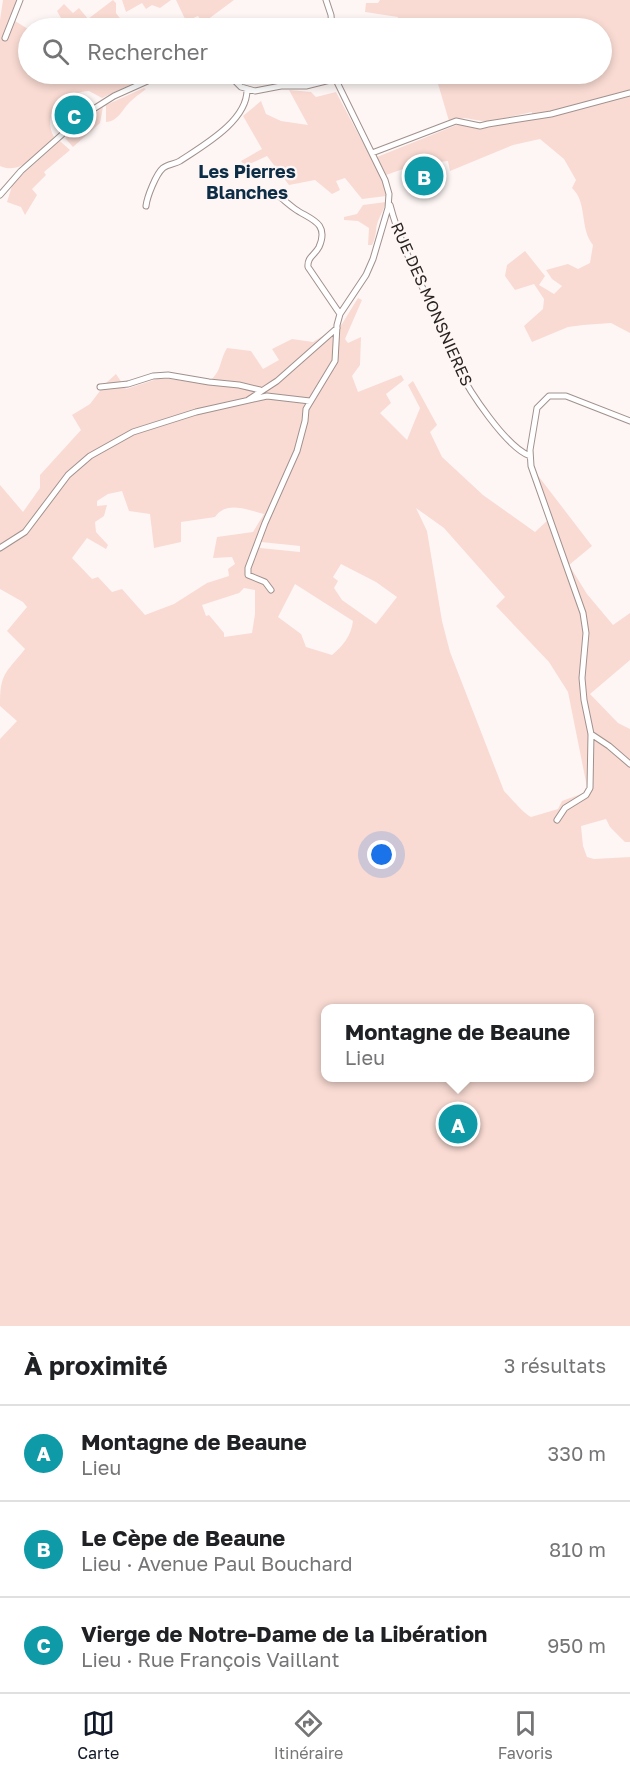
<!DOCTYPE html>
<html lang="fr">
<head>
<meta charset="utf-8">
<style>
	:root { --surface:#fff; --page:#f2f2f2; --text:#202124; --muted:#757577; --line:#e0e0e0; --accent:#111827 }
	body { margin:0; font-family:"Golos Text",sans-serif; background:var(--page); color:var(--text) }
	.you { position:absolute; left:382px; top:855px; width:21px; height:21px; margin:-15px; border:4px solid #fff; border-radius:50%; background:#1a73e8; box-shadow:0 0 0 9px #1a73e833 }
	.badge { display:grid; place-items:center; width:39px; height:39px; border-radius:50%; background:var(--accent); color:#fff; font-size:20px; font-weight:700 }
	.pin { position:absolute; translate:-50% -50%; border:3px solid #fff; box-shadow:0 2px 6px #0006 }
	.popup { position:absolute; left:321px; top:1004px; width:273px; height:78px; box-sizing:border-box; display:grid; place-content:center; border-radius:12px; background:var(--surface); filter:drop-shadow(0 2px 4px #0005); font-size:20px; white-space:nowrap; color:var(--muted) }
	.popup b { font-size:22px; color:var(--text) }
	.popup::after { content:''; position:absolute; left:50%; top:100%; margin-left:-12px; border:12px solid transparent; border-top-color:var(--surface) }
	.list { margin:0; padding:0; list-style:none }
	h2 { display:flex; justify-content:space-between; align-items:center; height:78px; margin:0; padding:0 24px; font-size:26px }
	h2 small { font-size:20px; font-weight:400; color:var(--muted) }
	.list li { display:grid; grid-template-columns:39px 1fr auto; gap:18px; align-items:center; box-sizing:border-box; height:96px; padding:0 24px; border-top:2px solid var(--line) }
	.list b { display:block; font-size:22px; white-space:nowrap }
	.list p { margin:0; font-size:20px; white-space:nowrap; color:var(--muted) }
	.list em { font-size:20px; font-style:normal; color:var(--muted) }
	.icon { flex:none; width:33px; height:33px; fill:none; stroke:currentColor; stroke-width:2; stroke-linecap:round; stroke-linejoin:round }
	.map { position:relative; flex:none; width:630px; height:1326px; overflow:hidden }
	.search { position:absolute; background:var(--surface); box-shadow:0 3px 9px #0003; left:18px; right:18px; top:18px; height:66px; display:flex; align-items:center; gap:15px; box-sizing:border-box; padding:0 21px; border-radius:33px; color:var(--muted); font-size:22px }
	.sheet { height:366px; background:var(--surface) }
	nav { display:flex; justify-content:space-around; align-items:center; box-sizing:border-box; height:84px; border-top:2px solid var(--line); background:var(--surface); font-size:16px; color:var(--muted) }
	nav a { display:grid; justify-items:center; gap:3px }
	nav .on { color:var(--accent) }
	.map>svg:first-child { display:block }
	.green { fill:#f9dbd3; fill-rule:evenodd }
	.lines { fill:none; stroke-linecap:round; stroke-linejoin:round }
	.minor-casing { stroke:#a0918d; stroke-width:7 }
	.minor { stroke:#fff; stroke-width:5 }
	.labels { text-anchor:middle; stroke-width:4.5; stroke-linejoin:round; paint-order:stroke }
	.street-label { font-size:16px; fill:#2a2422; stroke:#fdf6f5 }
	.neighbourhood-label { font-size:18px; font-weight:bold; fill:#0d2d47; stroke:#fdf6f5 }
</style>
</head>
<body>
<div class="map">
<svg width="630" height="1326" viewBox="0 0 630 1326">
	<rect width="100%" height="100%" fill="#fdf6f5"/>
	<path class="green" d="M 3,0 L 22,0 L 15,21 L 28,29 L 28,74 L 153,74 L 102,98 L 89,91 C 67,92 40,112 54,137 C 39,151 22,176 0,166 L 0,20 Z
		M 113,0 L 116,3 L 116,13 L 127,28 L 49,28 L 61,18 L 57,11 L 64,4 L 73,13 L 79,8 L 88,19 Z
		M 122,0 L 171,0 L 160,8 L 152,5 L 146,9 L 142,3 L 126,12 Z
		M 176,0 L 234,0 L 203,23 L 198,16 L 186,21 Z
		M 380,0 L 630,0 L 630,333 L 611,323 L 583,325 L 568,327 L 532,342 L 524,326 L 543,309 L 544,299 L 534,284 L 515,290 L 505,276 L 507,265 L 525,251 L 545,276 L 539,285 L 554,294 L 562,286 L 552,279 L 546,270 L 568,264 L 578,269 L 590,263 L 593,245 C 579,228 588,203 572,188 L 576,180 L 564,159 L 540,139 L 513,145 L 450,171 L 448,161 L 431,163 L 431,159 L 386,175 L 377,157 L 459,124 L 481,129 L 532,118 L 532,112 L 487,122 L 465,118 L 449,121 L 436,77 L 448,74 L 602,74 L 602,28 L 395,28 L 398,17 L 365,12 L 366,3 L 378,3 Z
		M 144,88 L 146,89 C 141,93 135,97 131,101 C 122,109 119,121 106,122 L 106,105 Z
		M 289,90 L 311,92 L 316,97 L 336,92 L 383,181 L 386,196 L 362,199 L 345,178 L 336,181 L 340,190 L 332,194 L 315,180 L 289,185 L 267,156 L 245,166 L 241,161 L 262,149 L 243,116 L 261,101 L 266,114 L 281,121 L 308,125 Z
		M 103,107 L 100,123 L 73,147 L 65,138 Z
		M 60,141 L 70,150 L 44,172 L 46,175 L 32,189 L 37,195 L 25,215 L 21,207 L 7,202 L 13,183 Z
		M 386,202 C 384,209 381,214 378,221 C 375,229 377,236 372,245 L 368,245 L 369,228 L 358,221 L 344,220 L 344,217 L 357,214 L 363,205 Z
		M 358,298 L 362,300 L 345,339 L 348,343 L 361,337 L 360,365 L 352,376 L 358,392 L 401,375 L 404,380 L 386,394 L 391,403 L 380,413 L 407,440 L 420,408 L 408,385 L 413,381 L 437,425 L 430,432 L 442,457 L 483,495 L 535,532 L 548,520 L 536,473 L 592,546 L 569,565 L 587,594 L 613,625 L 630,613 L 630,660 L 590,694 L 618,723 L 630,729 L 630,842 L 625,842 L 610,827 L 606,819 L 581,826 L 583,846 L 587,857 L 594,859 L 630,857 L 630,1326 L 0,1326 L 0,739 L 17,721 L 0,706 C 0,673 5,674 25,649 L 7,631 L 27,607 L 23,602 L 0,589 L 0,485 L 23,512 L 40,488 L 40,475 L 81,430 L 72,415 L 90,404 L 106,383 L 116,374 L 126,389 L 157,379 L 171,379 L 205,384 C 223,373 218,363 227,348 L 251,351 L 263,369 L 279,360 L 272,349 L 292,339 L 313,342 L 342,324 ZM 122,491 L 129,511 L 150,514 L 154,548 L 181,542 L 181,522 L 215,517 C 227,500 247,510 264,514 L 253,532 L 217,537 L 213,558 L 232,557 L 235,564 L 228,569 L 229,576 L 207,583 L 174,604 L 145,615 L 122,589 L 112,592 L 98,577 L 92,579 L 72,558 L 87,538 L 106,549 L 108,545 L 96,532 L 95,522 L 104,516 L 107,505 L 97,506 L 97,501 L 108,494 ZM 416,508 L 444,528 L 505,597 L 496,606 L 549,662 L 568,692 L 587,787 L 584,793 L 562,801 L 558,809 L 531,817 C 523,813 511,798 504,791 L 450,652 L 442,621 L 427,531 ZM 261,542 L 300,546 L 300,552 L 260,548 ZM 341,564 L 376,582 L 397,597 L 376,624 L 342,600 L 334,588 L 338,581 L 333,577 ZM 295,584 L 353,621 C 351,636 343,646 332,655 L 306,647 L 301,634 L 278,617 ZM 244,588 L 255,590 L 255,614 L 252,633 L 224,637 L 224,633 L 209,615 L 206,616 L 202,605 L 239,593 ZM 326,1008 L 590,1008 L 590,1078 L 326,1078 Z"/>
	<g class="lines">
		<defs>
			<path id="minor" d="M 326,0 L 331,15 L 332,28
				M 5,38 L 20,0
				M 228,74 L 241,87 L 255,91 L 281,86 L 306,86 L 334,79
				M 372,153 L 456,121 L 480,126 L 488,124 L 551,114 L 630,93
				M 276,194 C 283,199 288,204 295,209 C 309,219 330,222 319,247 C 315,255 307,257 308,267 L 340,314
				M 0,195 L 21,171 L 84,115 L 114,96 L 163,74
				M 390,205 C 401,247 422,285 440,325 C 446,339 451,354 458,368 C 469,391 506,447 530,456
				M 146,206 C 147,197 156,174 163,168 C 168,164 175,164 180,161 C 204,145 247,121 247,90
				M 100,387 L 128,384 L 153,376 L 168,375 L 209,382 L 239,385 L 260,390
				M 248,400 L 277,381 L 337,328
				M 0,548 L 25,532 L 68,475 L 90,456 L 133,432 L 196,412 L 267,396 L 310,401
				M 271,590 L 265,582 L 248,575 L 248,568 L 265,523 L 297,451 L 305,421 L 306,409 L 335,361 L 337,325 L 340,314 L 366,275 L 373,259 L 388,208 L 389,194 L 385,180 L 333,74
				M 591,734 L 609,746 L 630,764
				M 557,820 L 565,808 L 586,795 L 590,788 L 591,734 L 584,700 L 582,678 L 586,633 L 583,613 L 531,466 L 530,450 L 537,408 L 549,396 L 566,396 L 630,421"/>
		</defs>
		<use href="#minor" class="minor-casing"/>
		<use href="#minor" class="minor"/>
	</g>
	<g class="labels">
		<g class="street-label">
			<text transform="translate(432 304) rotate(66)" y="6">RUE DES MONSNIERES</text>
		</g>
		<g class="neighbourhood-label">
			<text x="247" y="178">Les Pierres<tspan x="247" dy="21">Blanches</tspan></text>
		</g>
	</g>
</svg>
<div class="you"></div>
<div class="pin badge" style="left:458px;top:1124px;background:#0f9aa8">A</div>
<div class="popup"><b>Montagne de Beaune</b>Lieu</div>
<div class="pin badge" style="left:424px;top:176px;background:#0f9aa8">B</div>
<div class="pin badge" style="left:74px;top:115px;background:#0f9aa8">C</div>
<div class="search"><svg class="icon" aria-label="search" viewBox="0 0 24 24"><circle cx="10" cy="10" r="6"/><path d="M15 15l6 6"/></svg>Rechercher</div>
</div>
<section class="sheet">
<h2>À proximité<small>3 résultats</small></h2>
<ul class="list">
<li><span class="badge" style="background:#0f9aa8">A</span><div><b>Montagne de Beaune</b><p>Lieu</p></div><em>330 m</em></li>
<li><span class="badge" style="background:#0f9aa8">B</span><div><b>Le Cèpe de Beaune</b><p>Lieu · Avenue Paul Bouchard</p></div><em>810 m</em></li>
<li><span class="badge" style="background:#0f9aa8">C</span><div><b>Vierge de Notre-Dame de la Libération</b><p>Lieu · Rue François Vaillant</p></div><em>950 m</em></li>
</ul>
</section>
<nav>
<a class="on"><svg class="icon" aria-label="map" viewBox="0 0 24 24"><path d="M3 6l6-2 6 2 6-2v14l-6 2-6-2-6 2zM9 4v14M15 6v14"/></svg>Carte</a>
<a><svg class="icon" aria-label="directions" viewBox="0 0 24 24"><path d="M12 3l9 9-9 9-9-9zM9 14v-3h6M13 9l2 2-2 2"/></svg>Itinéraire</a>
<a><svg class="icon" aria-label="saved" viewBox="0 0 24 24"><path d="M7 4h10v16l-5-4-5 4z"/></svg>Favoris</a>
</nav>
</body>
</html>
